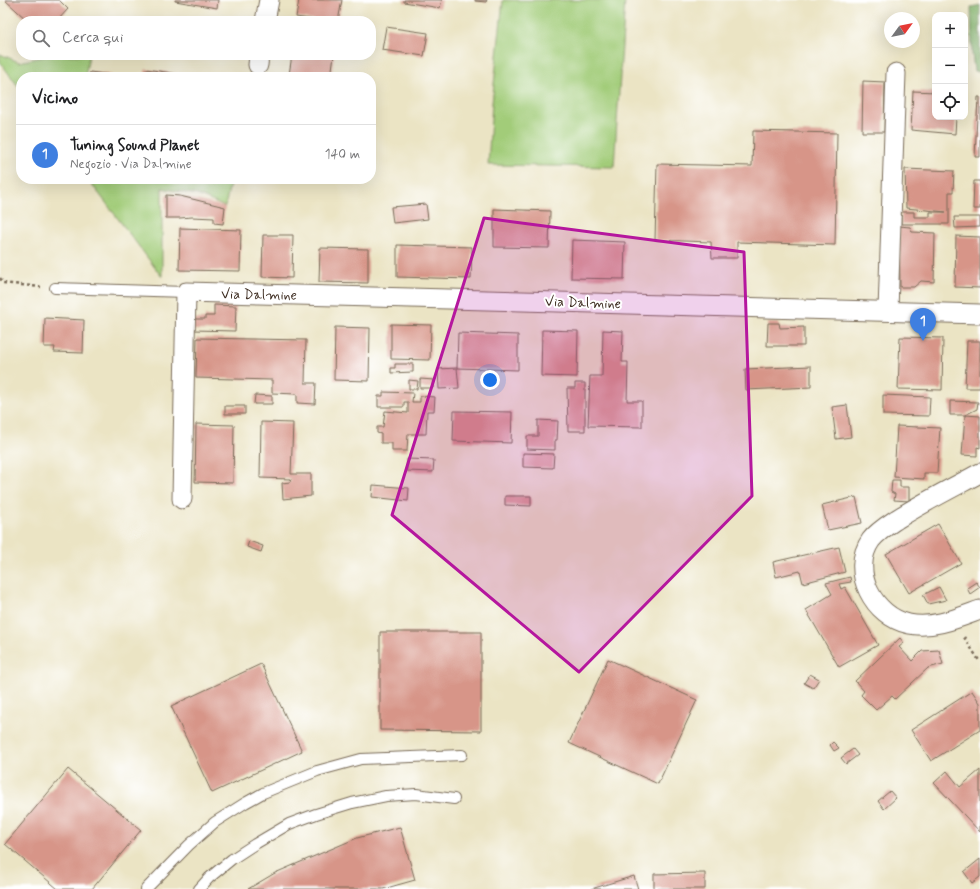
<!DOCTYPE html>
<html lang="it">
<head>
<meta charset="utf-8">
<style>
	:root { --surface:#fff; --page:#f6f6f6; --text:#202124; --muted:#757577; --line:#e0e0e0; --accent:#1a73e8 }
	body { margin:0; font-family:Mynerve,sans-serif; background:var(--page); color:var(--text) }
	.controls { position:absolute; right:12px; top:12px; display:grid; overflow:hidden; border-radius:8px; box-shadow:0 4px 16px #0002 }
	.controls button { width:36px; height:36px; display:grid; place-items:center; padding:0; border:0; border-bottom:1px solid var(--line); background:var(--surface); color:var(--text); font:20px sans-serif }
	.compass { position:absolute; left:884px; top:12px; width:36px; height:36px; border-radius:50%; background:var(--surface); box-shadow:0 4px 16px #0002; rotate:57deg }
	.you { position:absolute; left:490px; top:380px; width:14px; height:14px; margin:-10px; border:3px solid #fff; border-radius:50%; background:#1a73e8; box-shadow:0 0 0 6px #1a73e833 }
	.badge { display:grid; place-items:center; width:26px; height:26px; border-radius:50%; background:var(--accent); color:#fff; font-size:13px; font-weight:700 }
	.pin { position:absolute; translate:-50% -33px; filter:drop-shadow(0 1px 2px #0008) }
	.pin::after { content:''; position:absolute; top:21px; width:14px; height:12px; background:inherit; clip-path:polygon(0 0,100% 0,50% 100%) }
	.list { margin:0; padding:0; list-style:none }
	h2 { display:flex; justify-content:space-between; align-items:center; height:52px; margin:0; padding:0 16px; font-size:17px }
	h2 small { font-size:13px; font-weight:400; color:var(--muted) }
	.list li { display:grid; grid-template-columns:26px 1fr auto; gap:12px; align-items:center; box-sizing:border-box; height:60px; padding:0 16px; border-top:1px solid var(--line) }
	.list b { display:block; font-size:15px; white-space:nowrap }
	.list p { margin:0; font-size:13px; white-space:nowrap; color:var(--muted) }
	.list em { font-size:13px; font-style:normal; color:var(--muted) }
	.icon { flex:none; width:22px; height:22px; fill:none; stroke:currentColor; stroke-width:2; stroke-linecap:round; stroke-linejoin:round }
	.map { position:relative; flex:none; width:980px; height:889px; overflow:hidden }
	.search { position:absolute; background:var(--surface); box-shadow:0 4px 16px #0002; left:16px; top:16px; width:360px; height:44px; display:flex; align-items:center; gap:10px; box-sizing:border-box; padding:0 14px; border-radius:16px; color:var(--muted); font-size:15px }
	.panel { position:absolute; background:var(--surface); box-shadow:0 4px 16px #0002; left:16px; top:72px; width:360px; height:112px; border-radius:16px }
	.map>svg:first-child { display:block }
	.green { fill:#a2cc79; stroke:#6e7b4c }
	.forest { fill:#81b069; stroke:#5e6d44 }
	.building { fill:#d79588 }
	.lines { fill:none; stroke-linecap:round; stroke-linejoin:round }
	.service-casing { stroke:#796b58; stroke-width:12 }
	.minor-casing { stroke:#796b58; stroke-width:21 }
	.path { stroke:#796b58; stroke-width:2.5; stroke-dasharray:3 3; stroke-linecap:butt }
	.service { stroke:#fff; stroke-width:10 }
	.minor { stroke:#fff; stroke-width:19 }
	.marked { fill:#b5179e; fill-opacity:0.2; stroke:#b5179e; stroke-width:3; stroke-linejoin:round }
	.labels { text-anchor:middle; stroke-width:4; stroke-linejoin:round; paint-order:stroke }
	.street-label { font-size:14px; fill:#3b2a1e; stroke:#fff }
</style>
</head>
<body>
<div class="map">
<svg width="980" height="889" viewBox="0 0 980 889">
	<rect width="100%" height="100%" fill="#fff"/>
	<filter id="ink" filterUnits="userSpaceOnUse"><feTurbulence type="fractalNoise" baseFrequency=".025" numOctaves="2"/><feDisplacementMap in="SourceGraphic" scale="8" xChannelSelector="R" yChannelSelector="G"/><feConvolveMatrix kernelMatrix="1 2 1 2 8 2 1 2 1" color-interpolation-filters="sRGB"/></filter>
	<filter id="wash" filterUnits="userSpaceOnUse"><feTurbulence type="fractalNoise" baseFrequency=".012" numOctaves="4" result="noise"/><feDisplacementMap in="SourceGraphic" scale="16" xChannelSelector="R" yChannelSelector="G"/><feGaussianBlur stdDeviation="0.9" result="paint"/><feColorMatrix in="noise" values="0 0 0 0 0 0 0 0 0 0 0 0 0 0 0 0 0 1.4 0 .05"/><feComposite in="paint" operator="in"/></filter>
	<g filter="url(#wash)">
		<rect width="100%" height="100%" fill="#ebe4c4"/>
		<path class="green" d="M 503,0 L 625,0 L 614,167 L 488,165 L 492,103 Z
			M 0,54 L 19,62 L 51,55 L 89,55 L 85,77 L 21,77 L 21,90 L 0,62 Z
			M 88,179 L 231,179 L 225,207 L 198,195 L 162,188 L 162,277 Z"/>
		<path class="forest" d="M 980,5 L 980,72 L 974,71 L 972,54 L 971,7 Z"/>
		<g id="blocks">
			<path class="building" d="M 5,0 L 59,0 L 68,9 L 57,21 L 28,21 Z
				M 175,0 L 218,0 L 217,8 L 175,1 Z
				M 299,0 L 342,0 L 338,21 L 323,21 L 296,17 Z
				M 404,0 L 442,0 L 440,8 L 404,2 Z
				M 475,0 L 487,0 L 486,2 L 475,1 Z
				M 386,27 L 428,33 L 424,56 L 382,50 Z
				M 292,55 L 334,55 L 331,77 L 301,77 L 289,75 Z
				M 146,69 L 191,76 L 191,77 L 144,77 Z
				M 90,72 L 112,75 L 112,77 L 89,77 Z
				M 863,81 L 885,82 L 884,132 L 862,132 Z
				M 913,91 L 935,92 L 935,117 L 956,117 L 955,134 L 911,130 Z
				M 978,97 L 980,97 L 980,157 L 975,157 Z
				M 753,131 L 837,133 L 835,245 L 737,242 L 737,258 L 712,258 L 711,242 L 655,240 L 657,164 L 752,166 Z
				M 905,169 L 954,171 L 953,192 L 949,192 L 949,224 L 901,224 L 901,212 L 914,212 L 914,217 L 930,217 L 930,212 L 946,212 L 906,208 Z
				M 974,181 L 980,181 L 980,209 L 973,209 Z
				M 166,195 L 180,196 L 225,207 L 223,224 L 214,223 L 214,218 L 192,217 L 180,218 L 166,218 Z
				M 426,204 L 428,219 L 393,223 L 391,207 Z
				M 494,209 L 550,211 L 549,248 L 494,247 Z
				M 954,217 L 980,217 L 980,227 L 955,228 Z
				M 899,226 L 910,227 L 912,232 L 935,233 L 934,282 L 921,281 L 914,287 L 900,287 Z
				M 180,228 L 241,230 L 240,271 L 179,270 Z
				M 263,235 L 293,235 L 292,278 L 262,277 Z
				M 956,236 L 980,237 L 980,288 L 955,287 Z
				M 572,240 L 625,242 L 624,279 L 571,278 Z
				M 397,245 L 472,247 L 471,279 L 397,277 Z
				M 320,248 L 368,249 L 368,283 L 319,282 Z
				M 214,305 L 236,306 L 235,331 L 193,330 L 193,319 L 205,319 L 205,316 L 214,316 Z
				M 45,318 L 84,320 L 83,353 L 54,352 L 55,347 L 44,347 Z
				M 768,323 L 779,323 L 780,328 L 804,327 L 804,346 L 767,346 Z
				M 391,324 L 431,325 L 430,360 L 391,359 Z
				M 335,327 L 370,328 L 369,381 L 334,380 Z
				M 542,330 L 578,331 L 577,377 L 541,376 Z
				M 603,330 L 623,331 L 622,362 L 628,362 L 627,401 L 642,401 L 642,427 L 588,426 L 590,376 L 602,376 Z
				M 458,333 L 518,335 L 518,370 L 457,368 Z
				M 900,337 L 943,338 L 942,390 L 898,389 Z
				M 197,338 L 306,340 L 305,383 L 316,383 L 315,404 L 297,403 L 297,394 L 272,393 L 272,380 L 196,378 Z
				M 967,341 L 980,341 L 980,388 L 965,388 Z
				M 395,364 L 413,364 L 413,372 L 391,373 L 391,368 L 395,368 Z
				M 811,366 L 811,387 L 746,390 L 745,369 Z
				M 457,368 L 459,388 L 439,389 L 438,369 Z
				M 420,379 L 434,380 L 433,388 L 420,388 Z
				M 409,380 L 418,381 L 417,389 L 409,389 Z
				M 575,383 L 585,383 L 585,431 L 568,431 L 567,388 L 575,388 Z
				M 383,392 L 413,393 L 412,402 L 420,402 L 420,396 L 435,397 L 434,411 L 427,411 L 426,434 L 408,434 L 407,451 L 392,451 L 392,443 L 381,443 L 381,434 L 377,433 L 377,427 L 383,427 L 385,411 L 408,413 L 408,402 L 404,402 L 404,407 L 378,407 L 378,396 L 383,396 Z
				M 255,395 L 272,396 L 272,404 L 254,404 Z
				M 883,395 L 930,397 L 929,416 L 883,415 Z
				M 950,401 L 978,402 L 977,409 L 965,415 L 980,416 L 980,448 L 977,447 L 977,456 L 962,455 L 965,415 L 950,415 Z
				M 847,405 L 851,437 L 836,439 L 832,407 Z
				M 225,406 L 245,406 L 245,414 L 225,414 Z
				M 454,411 L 512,412 L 511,443 L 453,441 Z
				M 538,420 L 558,421 L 557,440 L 555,440 L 555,450 L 527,449 L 527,436 L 538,436 Z
				M 261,422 L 293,423 L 291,474 L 311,474 L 311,496 L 283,499 L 282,483 L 290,482 L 291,479 L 260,478 Z
				M 196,424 L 234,425 L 233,483 L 195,482 Z
				M 897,426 L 940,428 L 937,473 L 924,473 L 924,479 L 894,477 Z
				M 523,453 L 554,454 L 553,468 L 523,467 Z
				M 407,459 L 434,460 L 433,472 L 407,471 Z
				M 892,480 L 900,480 L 900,487 L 909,487 L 909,501 L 894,500 L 895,494 L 891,492 Z
				M 373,485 L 409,488 L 408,501 L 372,497 Z
				M 505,496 L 531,496 L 531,506 L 505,505 Z
				M 856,497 L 862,523 L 828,530 L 822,505 Z
				M 938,524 L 961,563 L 909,593 L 886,554 Z
				M 249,541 L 263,546 L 261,552 L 247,547 Z
				M 839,547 L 845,572 L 803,583 L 800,571 L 776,577 L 773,562 Z
				M 850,577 L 851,582 L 839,584 L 841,589 L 845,587 L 878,645 L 839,667 L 806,610 L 832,594 L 826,583 Z
				M 976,582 L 980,587 L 970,594 L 967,588 Z
				M 939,587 L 946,600 L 928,604 L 923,595 Z
				M 380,632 L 481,632 L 481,731 L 380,730 Z
				M 900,638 L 904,643 L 899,647 L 912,661 L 922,651 L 939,650 L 943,664 L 928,668 L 895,699 L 892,696 L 876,710 L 861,695 L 864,691 L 855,681 Z
				M 608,659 L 697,700 L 658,784 L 569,743 Z
				M 261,664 L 302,751 L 212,793 L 171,706 Z
				M 810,674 L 819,679 L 813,688 L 804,683 Z
				M 972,691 L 980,703 L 980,730 L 931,761 L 911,730 Z
				M 833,742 L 839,748 L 834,751 L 830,745 Z
				M 853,749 L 858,755 L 846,764 L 841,758 Z
				M 68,769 L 141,830 L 92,889 L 58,889 L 5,844 Z
				M 980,770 L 980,832 L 934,783 L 947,771 L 960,787 Z
				M 890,791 L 896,798 L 884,809 L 878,801 Z
				M 400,827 L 415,880 L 383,889 L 248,889 L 275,873 L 357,838 Z
				M 980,859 L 980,877 L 972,883 L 964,872 Z
				M 705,873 L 705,889 L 654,889 L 654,874 Z
				M 634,876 L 638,889 L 591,889 Z"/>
		</g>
	</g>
	<g filter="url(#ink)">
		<use href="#blocks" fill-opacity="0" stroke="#796b58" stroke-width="1"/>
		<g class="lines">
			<defs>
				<path id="service" d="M 55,288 L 186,292
					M 146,889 L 189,845 L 215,822 L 245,803 L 263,793 L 317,771 L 361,759 L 462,755
					M 199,889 L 209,878 L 232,859 L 255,844 L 289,824 L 316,814 L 352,803 L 386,796 L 416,794 L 454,799"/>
				<path id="minor" d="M 265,21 L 269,0
					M 258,65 L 259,55
					M 888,311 L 896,73
					M 980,473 C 952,488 924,502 897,519 C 888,525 878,531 871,540 C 849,571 874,617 909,624 C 933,629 958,618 980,610
					M 182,499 L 186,292 L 522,301 L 980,314"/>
			</defs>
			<use href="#service" class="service-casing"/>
			<use href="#minor" class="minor-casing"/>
			<path class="path" d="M 0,278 L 3,283 L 41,287
				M 964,637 L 980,662"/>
			<use href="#service" class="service"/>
			<use href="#minor" class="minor"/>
		</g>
	</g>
	<path class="marked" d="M 484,218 L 744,252 L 752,496 L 579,672 L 392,515 Z"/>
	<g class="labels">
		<g class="street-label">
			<text transform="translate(259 294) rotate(1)" y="5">Via Dalmine</text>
			<text transform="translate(583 302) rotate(2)" y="5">Via Dalmine</text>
		</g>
	</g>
</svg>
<div class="controls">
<button>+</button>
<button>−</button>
<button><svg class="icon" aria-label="locate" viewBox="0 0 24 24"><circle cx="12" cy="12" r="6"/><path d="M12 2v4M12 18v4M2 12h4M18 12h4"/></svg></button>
</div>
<svg class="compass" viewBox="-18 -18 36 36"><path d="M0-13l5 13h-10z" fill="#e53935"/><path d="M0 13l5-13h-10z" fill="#757577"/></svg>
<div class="you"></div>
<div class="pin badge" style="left:923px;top:341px;background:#3f7fe0">1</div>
<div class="search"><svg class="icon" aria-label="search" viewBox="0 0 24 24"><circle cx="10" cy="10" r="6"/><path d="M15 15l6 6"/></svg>Cerca qui</div>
<section class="panel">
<h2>Vicino<small></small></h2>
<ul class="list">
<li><span class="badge" style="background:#3f7fe0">1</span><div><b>Tuning Sound Planet</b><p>Negozio · Via Dalmine</p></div><em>140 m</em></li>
</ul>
</section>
</div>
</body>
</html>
